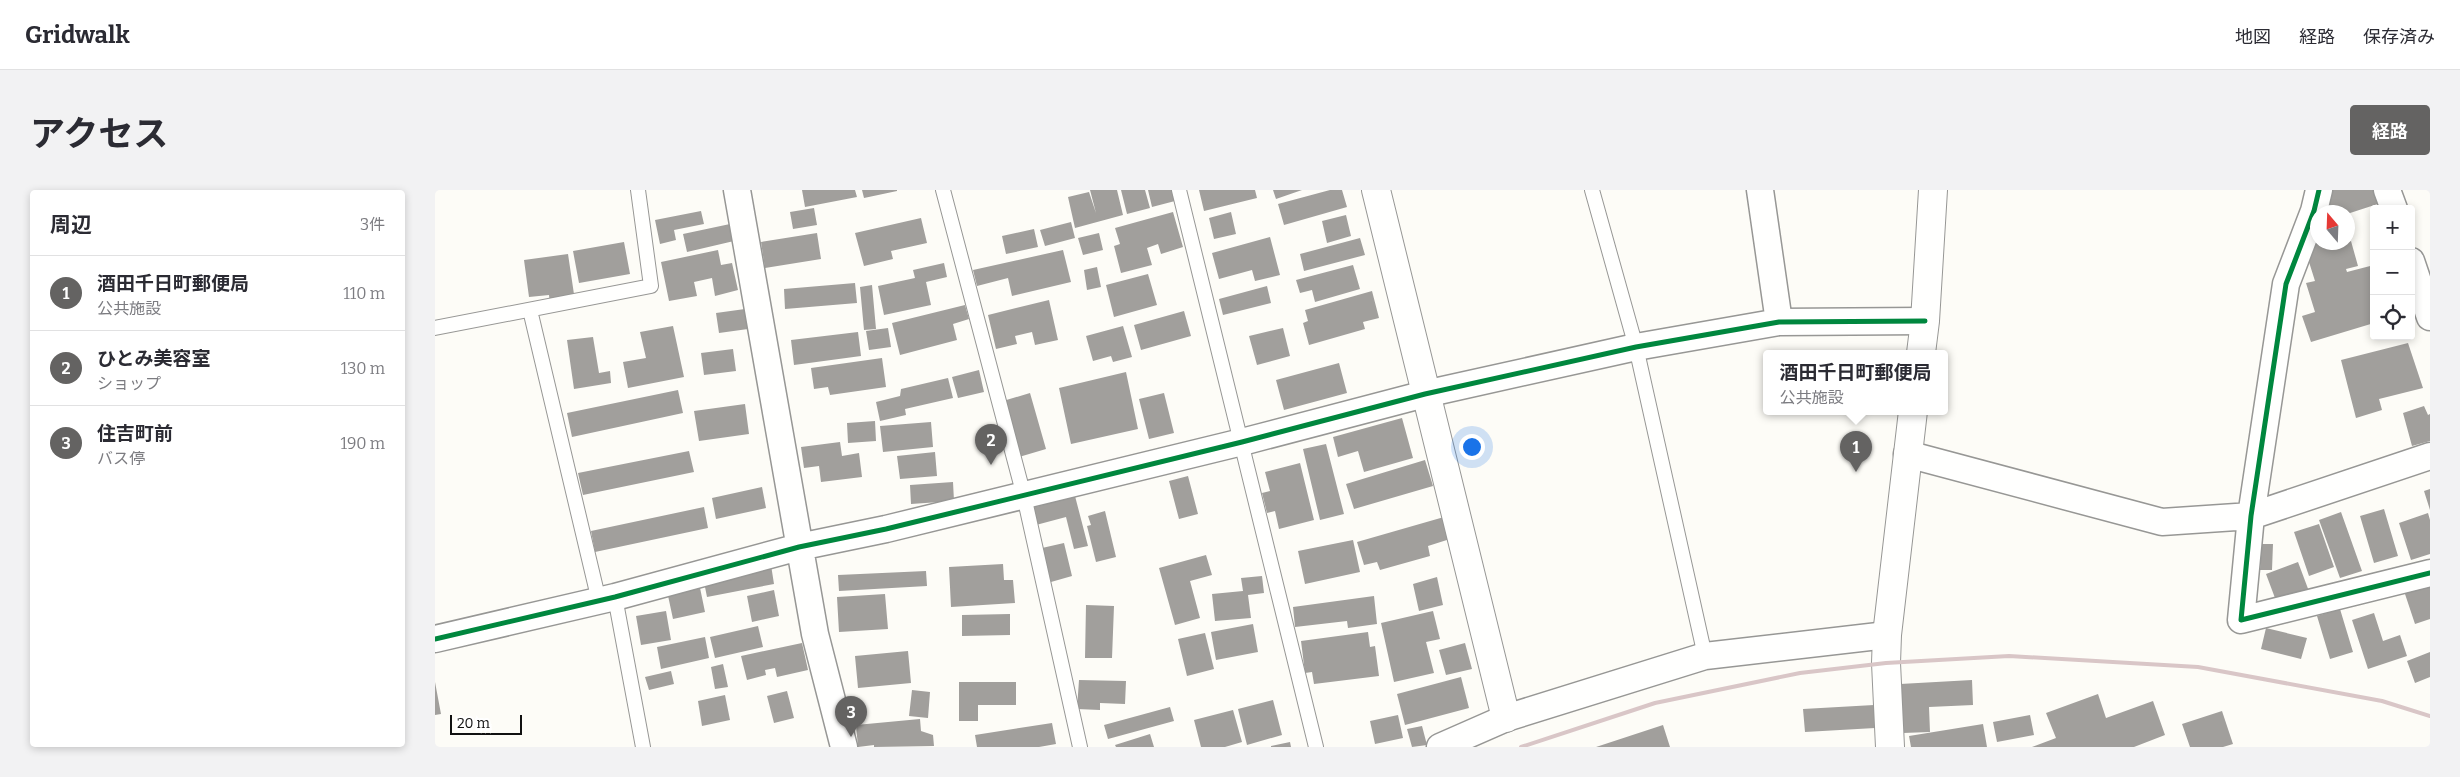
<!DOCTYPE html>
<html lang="ja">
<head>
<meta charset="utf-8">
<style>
	:root { --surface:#fff; --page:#f2f2f3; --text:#2b2b33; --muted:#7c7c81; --line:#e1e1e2; --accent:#646362 }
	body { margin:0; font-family:Bitter,"Noto Sans JP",serif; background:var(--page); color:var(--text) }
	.controls { position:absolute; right:15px; top:15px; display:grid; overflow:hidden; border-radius:5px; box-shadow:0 2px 8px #0003 }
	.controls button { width:45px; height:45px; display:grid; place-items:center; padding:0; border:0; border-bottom:1px solid var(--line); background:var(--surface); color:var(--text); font:25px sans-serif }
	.compass { position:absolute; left:1875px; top:15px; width:45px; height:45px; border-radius:50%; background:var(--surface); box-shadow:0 2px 8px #0003; rotate:341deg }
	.scale { position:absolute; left:15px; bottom:12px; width:72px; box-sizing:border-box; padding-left:5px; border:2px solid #111; border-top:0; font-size:14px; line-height:18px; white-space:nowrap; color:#111; -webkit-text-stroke:4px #fff; paint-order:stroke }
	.you { position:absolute; left:1036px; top:256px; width:18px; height:18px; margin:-12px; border:4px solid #fff; border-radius:50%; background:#1a73e8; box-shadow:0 0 0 8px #1a73e833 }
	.badge { display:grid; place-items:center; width:32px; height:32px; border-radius:50%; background:var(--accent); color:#fff; font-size:16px; font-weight:700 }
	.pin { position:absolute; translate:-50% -41px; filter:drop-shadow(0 1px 2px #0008) }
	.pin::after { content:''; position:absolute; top:26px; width:18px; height:15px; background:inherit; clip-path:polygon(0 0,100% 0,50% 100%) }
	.popup { position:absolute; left:1328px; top:160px; width:185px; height:65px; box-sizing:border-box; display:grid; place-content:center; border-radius:5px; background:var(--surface); filter:drop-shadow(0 1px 4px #0005); font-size:16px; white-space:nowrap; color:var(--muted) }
	.popup b { font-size:19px; color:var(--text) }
	.popup::after { content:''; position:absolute; left:50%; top:100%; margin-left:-10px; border:10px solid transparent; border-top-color:var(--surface) }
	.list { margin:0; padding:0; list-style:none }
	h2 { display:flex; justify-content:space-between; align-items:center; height:65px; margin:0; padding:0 20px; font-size:21px }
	h2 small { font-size:16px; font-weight:400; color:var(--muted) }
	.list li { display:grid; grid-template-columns:32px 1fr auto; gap:15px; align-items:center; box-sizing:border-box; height:75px; padding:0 20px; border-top:1px solid var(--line) }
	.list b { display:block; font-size:19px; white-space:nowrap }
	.list p { margin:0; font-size:16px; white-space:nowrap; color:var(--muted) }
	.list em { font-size:16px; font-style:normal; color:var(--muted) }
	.icon { flex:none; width:28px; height:28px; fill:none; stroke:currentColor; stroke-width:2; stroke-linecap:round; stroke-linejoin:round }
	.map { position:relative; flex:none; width:1995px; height:557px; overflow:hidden; border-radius:5px }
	header { display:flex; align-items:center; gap:30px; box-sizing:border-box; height:70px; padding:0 25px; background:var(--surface); border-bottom:1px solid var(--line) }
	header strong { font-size:24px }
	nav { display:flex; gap:28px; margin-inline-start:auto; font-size:18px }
	.intro { display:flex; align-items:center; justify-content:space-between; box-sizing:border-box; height:120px; padding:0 30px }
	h1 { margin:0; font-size:35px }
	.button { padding:12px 22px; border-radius:5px; background:var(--accent); color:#fff; font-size:18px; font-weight:700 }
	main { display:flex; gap:30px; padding:0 30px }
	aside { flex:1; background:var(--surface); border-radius:5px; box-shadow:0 2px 8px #0003 }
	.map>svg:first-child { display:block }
	.building { fill:#a19f9c }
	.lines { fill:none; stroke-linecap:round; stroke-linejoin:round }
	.service-casing { stroke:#979795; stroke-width:16 }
	.minor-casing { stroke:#979795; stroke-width:29 }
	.tertiary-casing { stroke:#979795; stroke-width:30 }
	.service { stroke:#fffffe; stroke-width:14 }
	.minor { stroke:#fffffe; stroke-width:26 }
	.tertiary { stroke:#fffffe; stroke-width:28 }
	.rail { stroke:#d9c6c7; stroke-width:4 }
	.cycleway-casing { stroke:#fff; stroke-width:8 }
	.cycleway { stroke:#00873e; stroke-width:5 }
</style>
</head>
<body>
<header>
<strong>Gridwalk</strong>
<nav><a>地図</a><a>経路</a><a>保存済み</a></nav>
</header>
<div class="intro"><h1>アクセス</h1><a class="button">経路</a></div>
<main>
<aside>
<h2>周辺<small>3件</small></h2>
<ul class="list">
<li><span class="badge">1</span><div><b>酒田千日町郵便局</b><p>公共施設</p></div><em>110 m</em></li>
<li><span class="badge">2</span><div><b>ひとみ美容室</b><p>ショップ</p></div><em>130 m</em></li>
<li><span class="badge">3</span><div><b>住吉町前</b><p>バス停</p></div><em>190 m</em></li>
</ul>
</aside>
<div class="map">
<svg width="1995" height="557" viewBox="0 0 1995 557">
	<rect width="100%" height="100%" fill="#fdfcf7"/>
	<path class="building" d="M 367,0 L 420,0 L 422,7 L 370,17 Z
		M 427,0 L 462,0 L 462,1 L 429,8 Z
		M 655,0 L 682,0 L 688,25 L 640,38 L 633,7 L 654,2 L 661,23 Z
		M 686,0 L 710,0 L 715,18 L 692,24 Z
		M 713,0 L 737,0 L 740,11 L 717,17 Z
		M 764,0 L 820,0 L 822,8 L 769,21 Z
		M 838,0 L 867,0 L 841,9 Z
		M 895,0 L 907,0 L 912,17 L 849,35 L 843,14 Z
		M 1888,0 L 1952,0 L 1955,10 L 1912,24 L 1912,22 L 1882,22 Z
		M 379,18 L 382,35 L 358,39 L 355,22 Z
		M 266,21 L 269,34 L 239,40 L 241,50 L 225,54 L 220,30 Z
		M 738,22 L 748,57 L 726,64 L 723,54 L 712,58 L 717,75 L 686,83 L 679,56 L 685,54 L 680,38 Z
		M 796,22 L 801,44 L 779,49 L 774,28 Z
		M 911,25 L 916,46 L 892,53 L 887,31 Z
		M 486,28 L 492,53 L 456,61 L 458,69 L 429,76 L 420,43 Z
		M 636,32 L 640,48 L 610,56 L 605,40 Z
		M 295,34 L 299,51 L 252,62 L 248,44 Z
		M 599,39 L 603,57 L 571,64 L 567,46 Z
		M 382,43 L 386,69 L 330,78 L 326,52 Z
		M 664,43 L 668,60 L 648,65 L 643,48 Z
		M 835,47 L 845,85 L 820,91 L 817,80 L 784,89 L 777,63 Z
		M 925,48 L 930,65 L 869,81 L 865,64 Z
		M 1882,48 L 1882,52 L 1903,52 L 1904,55 L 1916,51 L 1923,76 L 1911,79 L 1912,82 L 1939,75 L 1939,133 L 1876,152 L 1867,126 L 1880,122 L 1871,93 L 1880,91 L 1868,53 Z
		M 189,52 L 195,84 L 144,93 L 138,61 Z
		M 283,60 L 286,75 L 297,73 L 303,100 L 280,106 L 277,88 L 259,92 L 262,106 L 234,111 L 226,72 Z
		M 628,60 L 636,92 L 577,106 L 573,88 L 542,96 L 538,80 Z
		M 133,64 L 140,111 L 115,115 L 114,105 L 94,107 L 89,70 Z
		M 509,73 L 512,87 L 491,92 L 496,115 L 449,125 L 443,96 L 480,88 L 478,80 Z
		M 918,75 L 925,99 L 880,112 L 877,100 L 865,103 L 861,90 Z
		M 662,77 L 666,97 L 652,100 L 649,80 Z
		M 713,84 L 722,115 L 679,127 L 671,95 Z
		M 420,93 L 422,113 L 350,119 L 349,99 Z
		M 437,95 L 441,139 L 429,140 L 425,97 Z
		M 832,96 L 836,113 L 788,125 L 784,109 Z
		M 937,101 L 944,128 L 928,132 L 930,139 L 874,155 L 868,133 L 873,131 L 870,120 Z
		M 614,110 L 623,150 L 600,155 L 597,142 L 580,146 L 582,154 L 561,159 L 553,125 Z
		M 530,115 L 534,129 L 518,134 L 522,150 L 465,165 L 457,133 Z
		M 310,119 L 313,139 L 284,143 L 281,123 Z
		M 749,121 L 756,146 L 706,160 L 699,135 Z
		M 238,136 L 249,187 L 193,198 L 188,172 L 211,168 L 205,142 Z
		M 688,136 L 697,167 L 678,172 L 676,166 L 658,171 L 651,146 Z
		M 453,138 L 456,157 L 434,160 L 431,141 Z
		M 848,138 L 855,166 L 822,175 L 814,146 Z
		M 423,142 L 426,166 L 359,175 L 356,150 Z
		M 158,147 L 164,183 L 175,181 L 176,193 L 139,199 L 132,150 Z
		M 1973,153 L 1988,198 L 1944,209 L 1947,220 L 1921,228 L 1906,170 Z
		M 298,159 L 301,181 L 269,185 L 266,163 Z
		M 447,168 L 451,197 L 395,205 L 393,197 L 379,199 L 376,178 Z
		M 904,173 L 912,203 L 849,220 L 841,190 Z
		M 544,180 L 549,202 L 523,208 L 517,187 Z
		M 691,182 L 703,239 L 636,254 L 624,198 Z
		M 513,188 L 518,208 L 470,219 L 471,225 L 445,231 L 441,212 L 465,206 L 466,199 Z
		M 243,200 L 248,223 L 137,247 L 132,223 Z
		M 595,203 L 611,259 L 584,267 L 568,211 Z
		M 729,203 L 739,243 L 714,249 L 704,209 Z
		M 310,214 L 314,244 L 264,251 L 259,221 Z
		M 1989,216 L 1993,225 L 1995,224 L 1995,251 L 1977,256 L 1968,223 Z
		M 967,228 L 978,268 L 929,282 L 923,261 L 903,267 L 898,247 Z
		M 440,231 L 441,251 L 413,253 L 412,233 Z
		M 496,232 L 498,257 L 448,262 L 445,236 Z
		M 405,252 L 407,266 L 424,263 L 427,287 L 386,292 L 384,276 L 369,278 L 366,257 Z
		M 891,254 L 909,324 L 885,330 L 868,259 Z
		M 254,261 L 259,282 L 148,305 L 143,283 Z
		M 500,262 L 502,286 L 465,289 L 462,266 Z
		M 990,270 L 998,296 L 919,319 L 911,294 Z
		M 865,273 L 879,330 L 844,339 L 840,321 L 832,323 L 827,303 L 835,301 L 830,282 Z
		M 753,286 L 763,324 L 744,329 L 734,291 Z
		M 518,292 L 519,311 L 476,314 L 475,295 Z
		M 327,297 L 331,318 L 281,329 L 277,308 Z
		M 1995,299 L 1995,320 L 1989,301 Z
		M 640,306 L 653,356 L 639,359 L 631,327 L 601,335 L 597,318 Z
		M 269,317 L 273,338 L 160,362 L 156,341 Z
		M 1949,319 L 1963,366 L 1939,373 L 1925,326 Z
		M 670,321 L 681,367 L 661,372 L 652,336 L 656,335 L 653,326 Z
		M 1906,322 L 1927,381 L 1905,388 L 1884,330 Z
		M 1993,323 L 1995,330 L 1995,364 L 1976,370 L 1964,333 Z
		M 1009,327 L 1015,349 L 993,356 L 995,366 L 945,380 L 942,372 L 929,375 L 922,352 Z
		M 1884,334 L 1899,377 L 1874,386 L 1859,342 Z
		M 918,350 L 925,382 L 870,394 L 863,361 Z
		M 629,353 L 637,386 L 616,392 L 607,358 Z
		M 1827,354 L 1838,354 L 1837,380 L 1825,380 Z
		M 771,365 L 777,385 L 755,391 L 765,428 L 740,435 L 724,378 Z
		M 1863,372 L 1875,404 L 1843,416 L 1831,384 Z
		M 568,374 L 569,390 L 578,390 L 580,413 L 516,417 L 514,377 Z
		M 336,375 L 339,394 L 272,407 L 268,387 Z
		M 491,381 L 492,396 L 404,401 L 403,385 Z
		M 827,386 L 829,403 L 813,405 L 816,428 L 780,431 L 777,404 L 808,401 L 806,388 Z
		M 1002,387 L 1008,415 L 984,421 L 978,394 Z
		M 1995,387 L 1995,429 L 1980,434 L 1967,395 Z
		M 264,393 L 270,422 L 238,429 L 232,401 Z
		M 339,400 L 344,426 L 317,432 L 312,406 Z
		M 450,404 L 453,439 L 404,442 L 402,407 Z
		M 939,406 L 942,434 L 913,438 L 912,431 L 860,437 L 858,417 Z
		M 651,415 L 679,416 L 677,468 L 650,468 Z
		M 1905,419 L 1918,462 L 1895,469 L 1882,426 Z
		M 231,421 L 236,450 L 206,455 L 201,426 Z
		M 998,421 L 1005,449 L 991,452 L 999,483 L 959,492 L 946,433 Z
		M 1939,423 L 1948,451 L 1965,445 L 1972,466 L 1933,479 L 1917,430 Z
		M 575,424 L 575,445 L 527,446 L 527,425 Z
		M 818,434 L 823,462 L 781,470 L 776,442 Z
		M 323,436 L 328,457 L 280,468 L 275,447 Z
		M 1831,438 L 1872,448 L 1866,469 L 1826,459 Z
		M 933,442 L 935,457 L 940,456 L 944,486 L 879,494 L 877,482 L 870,483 L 866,451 Z
		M 770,443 L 779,479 L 752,486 L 743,449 Z
		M 270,447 L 274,468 L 226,479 L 222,457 Z
		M 367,453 L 373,480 L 342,487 L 340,478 L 330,480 L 331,485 L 312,490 L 306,466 Z
		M 1030,453 L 1037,479 L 1011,485 L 1004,460 Z
		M 473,461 L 476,493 L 423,498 L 420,466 Z
		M 1995,462 L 1995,487 L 1980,493 L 1972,471 Z
		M 288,474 L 293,497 L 280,499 L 276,477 Z
		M 236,481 L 239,494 L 214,500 L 210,487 Z
		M 1026,487 L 1034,518 L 970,535 L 962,504 Z
		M 644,490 L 691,491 L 690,514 L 665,513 L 665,520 L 642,519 Z
		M 1537,490 L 1538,515 L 1494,517 L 1495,542 L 1468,543 L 1465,494 Z
		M 0,492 L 6,524 L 0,525 Z
		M 524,492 L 581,492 L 581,515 L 543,515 L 543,531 L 524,531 Z
		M 477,500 L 495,502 L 493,528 L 474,526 Z
		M 352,501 L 359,528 L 339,533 L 332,506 Z
		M 1663,504 L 1671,528 L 1718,511 L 1730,545 L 1699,557 L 1597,557 L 1621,548 L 1611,523 Z
		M 290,505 L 295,530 L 267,536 L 263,511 Z
		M 838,510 L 847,545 L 812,555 L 803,519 Z
		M 1439,515 L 1440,538 L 1370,542 L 1368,519 Z
		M 735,517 L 739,531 L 673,549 L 669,535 Z
		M 798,520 L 807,552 L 790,557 L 766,557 L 759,530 Z
		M 1787,521 L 1798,554 L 1788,557 L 1755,557 L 1747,534 Z
		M 963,525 L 968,548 L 940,554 L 935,531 Z
		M 1595,525 L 1599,545 L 1562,552 L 1558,532 Z
		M 485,529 L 486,541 L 498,545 L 499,556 L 439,557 L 439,555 L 423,557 L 421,535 Z
		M 617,533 L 621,554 L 604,557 L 542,557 L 540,545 Z
		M 1548,534 L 1552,557 L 1476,557 L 1474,546 Z
		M 1228,535 L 1235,557 L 1161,557 Z
		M 987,536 L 992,555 L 977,557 L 972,539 Z
		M 715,544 L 719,557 L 681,557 L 680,555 Z
		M 855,552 L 856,557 L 836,557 L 836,556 Z"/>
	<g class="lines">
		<defs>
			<path id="service" d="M 508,0 L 589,306 L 645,557
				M 744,0 L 881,557
				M 1157,0 L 1201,157 L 1270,466
				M 95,120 L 164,411
				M 0,138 L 216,96 L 203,0
				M 180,407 L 208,557"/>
			<path id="minor" d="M 302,0 L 380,444 L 409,557
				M 1325,0 L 1344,132
				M 1884,0 L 1879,21 L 1851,94 L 1816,326 L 1806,430 L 1995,383
				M 1952,0 L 1959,19
				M 1976,71 L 1995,127
				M 1472,264 L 1727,332 L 1816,326 L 1995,266
				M 0,449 L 180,407 L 364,357 L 451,339 L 807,252 L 990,204 L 1201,157 L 1344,132 L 1490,131
				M 1005,557 L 1071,528 L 1270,466 L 1452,445"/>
			<path id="tertiary" d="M 941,0 L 1071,528
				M 1486,163 L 1490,131 L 1498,0
				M 1455,557 L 1451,473 L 1452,445 L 1478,221"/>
		</defs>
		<use href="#service" class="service-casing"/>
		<use href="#minor" class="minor-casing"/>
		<use href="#tertiary" class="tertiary-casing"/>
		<use href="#service" class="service"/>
		<use href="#minor" class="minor"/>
		<use href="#tertiary" class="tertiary"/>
		<path class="rail" d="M 1086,557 L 1220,513 L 1365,483 L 1451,473 L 1574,466 L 1763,477 L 1947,511 L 1995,526"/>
		<defs>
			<path id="cycleway" d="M 1884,0 L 1879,21 L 1851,94 L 1816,326 L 1806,430 L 1995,383
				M 0,449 L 180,407 L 364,357 L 451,339 L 807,252 L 990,204 L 1201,157 L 1344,132 L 1490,131"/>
		</defs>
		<use href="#cycleway" class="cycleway-casing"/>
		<use href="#cycleway" class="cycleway"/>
	</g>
</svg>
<div class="controls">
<button>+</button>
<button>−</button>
<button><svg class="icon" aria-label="locate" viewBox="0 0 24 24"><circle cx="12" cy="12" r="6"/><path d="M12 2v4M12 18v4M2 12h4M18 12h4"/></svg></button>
</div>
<svg class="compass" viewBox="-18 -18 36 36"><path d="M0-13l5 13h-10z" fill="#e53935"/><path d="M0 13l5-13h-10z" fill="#7c7c81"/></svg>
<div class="scale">20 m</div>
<div class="you"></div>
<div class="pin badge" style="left:1421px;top:282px">1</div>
<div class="popup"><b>酒田千日町郵便局</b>公共施設</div>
<div class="pin badge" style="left:556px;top:275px">2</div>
<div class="pin badge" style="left:416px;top:547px">3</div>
</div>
</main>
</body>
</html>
